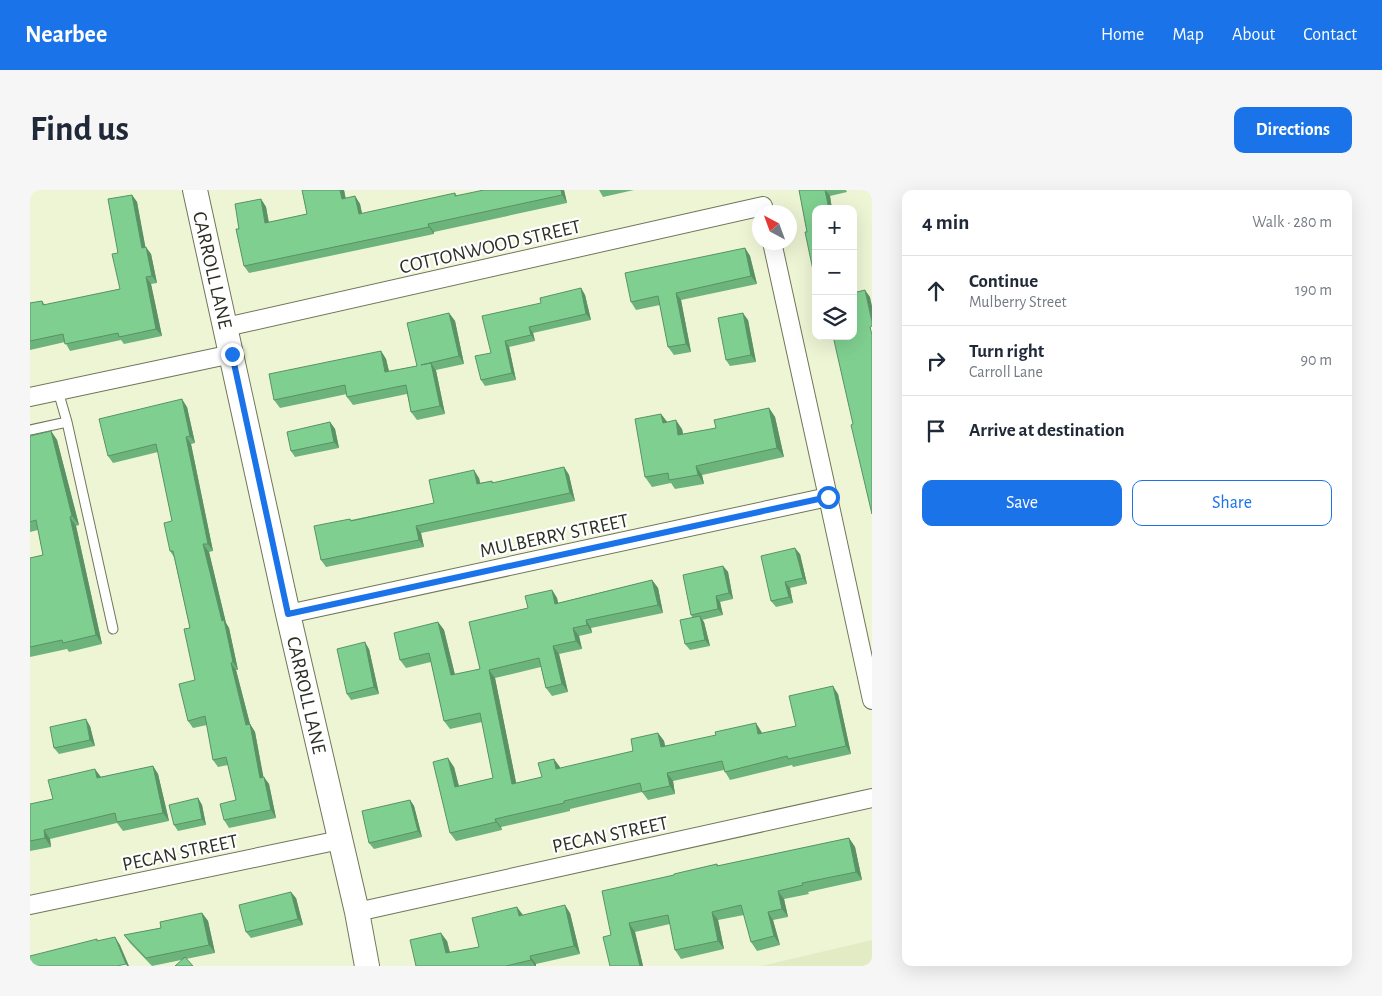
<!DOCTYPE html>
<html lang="en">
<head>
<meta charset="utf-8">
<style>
	:root { --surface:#fff; --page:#f6f6f7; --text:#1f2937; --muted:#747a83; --line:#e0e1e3; --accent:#1a73e8 }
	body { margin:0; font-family:"Alegreya Sans",sans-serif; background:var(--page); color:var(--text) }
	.controls { position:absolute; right:15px; top:15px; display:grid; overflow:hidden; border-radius:10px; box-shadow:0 5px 20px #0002 }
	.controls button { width:45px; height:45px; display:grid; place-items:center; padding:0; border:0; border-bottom:1px solid var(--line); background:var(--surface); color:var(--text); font:25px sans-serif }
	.compass { position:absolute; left:722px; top:15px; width:45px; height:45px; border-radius:50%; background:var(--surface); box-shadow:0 5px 20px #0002; rotate:319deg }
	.stop { position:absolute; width:15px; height:15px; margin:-11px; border:4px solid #1a73e8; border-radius:50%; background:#fff }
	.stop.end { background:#1a73e8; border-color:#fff; box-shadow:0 1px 5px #0008 }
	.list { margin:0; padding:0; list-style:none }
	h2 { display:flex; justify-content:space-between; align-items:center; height:65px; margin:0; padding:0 20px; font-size:21px }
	h2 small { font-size:16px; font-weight:400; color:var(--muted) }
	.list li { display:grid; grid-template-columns:32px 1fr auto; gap:15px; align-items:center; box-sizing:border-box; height:70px; padding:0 20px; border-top:1px solid var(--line) }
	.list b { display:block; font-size:19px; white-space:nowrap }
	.list p { margin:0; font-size:16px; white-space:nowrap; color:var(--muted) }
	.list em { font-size:16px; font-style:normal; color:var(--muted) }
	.actions { display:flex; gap:10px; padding:15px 20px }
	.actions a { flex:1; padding:11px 0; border:1px solid var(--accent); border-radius:10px; text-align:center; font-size:18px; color:var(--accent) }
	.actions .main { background:var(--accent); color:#fff }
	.icon { flex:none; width:28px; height:28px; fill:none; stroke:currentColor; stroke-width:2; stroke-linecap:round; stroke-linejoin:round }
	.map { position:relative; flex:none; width:842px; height:776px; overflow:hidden; border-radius:10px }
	header { display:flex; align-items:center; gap:30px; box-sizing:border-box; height:70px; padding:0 25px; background:var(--accent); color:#fff }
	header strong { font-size:24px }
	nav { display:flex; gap:28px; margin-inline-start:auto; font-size:18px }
	.intro { display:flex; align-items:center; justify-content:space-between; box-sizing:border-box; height:120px; padding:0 30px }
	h1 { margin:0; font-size:35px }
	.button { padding:12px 22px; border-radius:10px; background:var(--accent); color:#fff; font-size:18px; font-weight:700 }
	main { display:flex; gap:30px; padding:0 30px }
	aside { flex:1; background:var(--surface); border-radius:10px; box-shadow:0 5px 20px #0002 }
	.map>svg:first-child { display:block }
	.built { fill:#e3ebc4 }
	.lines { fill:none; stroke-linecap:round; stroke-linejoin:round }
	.lane-casing { stroke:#70765a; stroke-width:11 }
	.street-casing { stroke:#70765a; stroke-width:20 }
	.secondary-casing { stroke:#70765a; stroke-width:26 }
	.lane { stroke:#fff; stroke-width:9 }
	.street { stroke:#fff; stroke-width:18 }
	.secondary { stroke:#fff; stroke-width:24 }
	.wall { fill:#6db37c }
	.shaded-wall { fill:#599265 }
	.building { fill:#7fd090; stroke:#599265 }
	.route { stroke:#1a73e8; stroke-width:6 }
	.labels { text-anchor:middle; stroke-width:4.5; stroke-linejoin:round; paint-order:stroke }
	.street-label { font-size:20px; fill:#2c2f23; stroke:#fff }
</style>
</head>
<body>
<header>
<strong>Nearbee</strong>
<nav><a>Home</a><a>Map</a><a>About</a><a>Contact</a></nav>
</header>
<div class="intro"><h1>Find us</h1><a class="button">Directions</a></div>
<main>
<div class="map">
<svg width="842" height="776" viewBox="0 0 842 776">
	<rect width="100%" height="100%" fill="#eef5d5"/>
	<path class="built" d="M 842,750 L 842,776 L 731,776 Z"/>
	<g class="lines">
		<defs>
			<path id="lane" d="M 28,201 L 37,232 L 83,439
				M 0,240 L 37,232"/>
			<path id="street" d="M 742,52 L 798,307 L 842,510
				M 196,137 L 733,16
				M 0,207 L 202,164
				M 258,424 L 798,307
				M 0,715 L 310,650
				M 327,722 L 842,608"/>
			<path id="secondary" d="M 165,0 L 258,424 L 327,722 L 337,776"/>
		</defs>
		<use href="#lane" class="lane-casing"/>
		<use href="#street" class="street-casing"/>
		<use href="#secondary" class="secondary-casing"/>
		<use href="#lane" class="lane"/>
		<use href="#street" class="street"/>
		<use href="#secondary" class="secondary"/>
	</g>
	<path class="wall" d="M 272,0 L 314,0 L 316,9 L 325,6 L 330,14 L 332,24 L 425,3 L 427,6 L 534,0 L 537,13 L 404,42 L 404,44 L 219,83 L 214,76 L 209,39 L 231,9 L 236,17 L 239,32 L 277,24 Z
		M 569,0 L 604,0 L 573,7 Z
		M 769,0 L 816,0 L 817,2 L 800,6 L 802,19 L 786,19 L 786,84 L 783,80 L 777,42 Z
		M 102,5 L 107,12 L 115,57 L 121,64 L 127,93 L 121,94 L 132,146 L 94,154 L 91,150 L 40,161 L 35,152 L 0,160 L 0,113 L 12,111 L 15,115 L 90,99 L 88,63 Z
		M 715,58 L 720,66 L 727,94 L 651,110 L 661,162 L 644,165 L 638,157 L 630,115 L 606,120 L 601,112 Z
		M 551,98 L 555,105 L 561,130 L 503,143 L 505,151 L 479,157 L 486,190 L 455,196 L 451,190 L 461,163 L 511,113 Z
		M 419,123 L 425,131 L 434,174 L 406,180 L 415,224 L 387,230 L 381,222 L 377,204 L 323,215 L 317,207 L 317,204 L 250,218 L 244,210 L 351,161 L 356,169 L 359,181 L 387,176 Z
		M 718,130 L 726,172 L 700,176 L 696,170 Z
		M 157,217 L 165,253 L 161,254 L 183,361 L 179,362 L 196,433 L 199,438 L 208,480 L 206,480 L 220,534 L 225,542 L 233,587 L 239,594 L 246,628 L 199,638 L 194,630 L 206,610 L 198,575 L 188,577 L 183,570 L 177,535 L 163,538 L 158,531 L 165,490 L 160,438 L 144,367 L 140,361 L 142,331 L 128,262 L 83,273 L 78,266 Z
		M 739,218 L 745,227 L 754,267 L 672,285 L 674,294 L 645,299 L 641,293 L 622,297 L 615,287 L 631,224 L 637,232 L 652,239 L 653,244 L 686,238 Z
		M 300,232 L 305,239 L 309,258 L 265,267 L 261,261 Z
		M 21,241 L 27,250 L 49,335 L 46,336 L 72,454 L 39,462 L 37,459 L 0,467 L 0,368 L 13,365 L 8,340 L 0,342 L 0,246 Z
		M 534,277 L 539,285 L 545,311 L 391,343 L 394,357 L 296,377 L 291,370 L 320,329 L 321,330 L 404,313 L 449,288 L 450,293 L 462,291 L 463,293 Z
		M 770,364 L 777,394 L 760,398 L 763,413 L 746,417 L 741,411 Z
		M 693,376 L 698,382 L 703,409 L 690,412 L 693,425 L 672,430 L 674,432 L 680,456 L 660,460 L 655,454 L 663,428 L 661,425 Z
		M 622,390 L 628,398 L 633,423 L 561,438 L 562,443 L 549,446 L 552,459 L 529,464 L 538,502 L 522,506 L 516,498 L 511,477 L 465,488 L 486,593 L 512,587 L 524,569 L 530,579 L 603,561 L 628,543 L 634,551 L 635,556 L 731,541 L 732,543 L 766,536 L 808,504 L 821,564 L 763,577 L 762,575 L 700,590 L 694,580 L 643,591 L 645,604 L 618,610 L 612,602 L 540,619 L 540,621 L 471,637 L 472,640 L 426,651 L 420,643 L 424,577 L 429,596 L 463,588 L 452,532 L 420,539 L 414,531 L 401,472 L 376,478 L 370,470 L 408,432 L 414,440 L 425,485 L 450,479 L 498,418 L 522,400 L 527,408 L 528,413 Z
		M 339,459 L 349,504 L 321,510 L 317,504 Z
		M 60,536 L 65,556 L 29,564 L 24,558 Z
		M 123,576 L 128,584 L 139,631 L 93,641 L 87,633 L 20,649 L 21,657 L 0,661 L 0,614 L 23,609 L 71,587 Z
		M 168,608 L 172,615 L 176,635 L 148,641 L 144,635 Z
		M 380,610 L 384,616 L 392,647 L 344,659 L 339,653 Z
		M 819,648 L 825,657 L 832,690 L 778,702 L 779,704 L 754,709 L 758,727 L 743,730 L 750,755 L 727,761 L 721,752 L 714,725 L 688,730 L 694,759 L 651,769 L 645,760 L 640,734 L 605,742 L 613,776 L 580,776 L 581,745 L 644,685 L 687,674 L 688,676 Z
		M 266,708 L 273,735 L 221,748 L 216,742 Z
		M 172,723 L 178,731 L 185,763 L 122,776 L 100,753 L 94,745 L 131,738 Z
		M 540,723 L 550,764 L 506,774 L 506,776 L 386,776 L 417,751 L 420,762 L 449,757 L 493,725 Z"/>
	<path class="shaded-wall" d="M 310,0 L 314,0 L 317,17 L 312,9 Z
		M 531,0 L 534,0 L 537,13 L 532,5 Z
		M 795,0 L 800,6 L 802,19 L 799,19 Z
		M 102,5 L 107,12 L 117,65 L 112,58 Z
		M 325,6 L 330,14 L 334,32 L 329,24 Z
		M 231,9 L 236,17 L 240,41 L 235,33 Z
		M 398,34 L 404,42 L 404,44 L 399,37 Z
		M 116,57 L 121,64 L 127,93 L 122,86 Z
		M 715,58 L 720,66 L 727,94 L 721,86 Z
		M 116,87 L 121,94 L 132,146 L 126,139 Z
		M 551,98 L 555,105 L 561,130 L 556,124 Z
		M 835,100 L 840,107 L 842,116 L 842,132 Z
		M 646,103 L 651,110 L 661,162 L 656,154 Z
		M 419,123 L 425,131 L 434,174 L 429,166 Z
		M 713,123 L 718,130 L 726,172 L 721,165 Z
		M 499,137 L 503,143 L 505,151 L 501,145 Z
		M 475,151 L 479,157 L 486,190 L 482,183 Z
		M 351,161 L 356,169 L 361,190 L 355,182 Z
		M 401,173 L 406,181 L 415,224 L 410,216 Z
		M 152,209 L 157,217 L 165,253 L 160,246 Z
		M 739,218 L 745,227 L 754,267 L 747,258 Z
		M 631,224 L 638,233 L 633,233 Z
		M 646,230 L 652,239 L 655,254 L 648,245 Z
		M 300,232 L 305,239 L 309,258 L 304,252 Z
		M 21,241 L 27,250 L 49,335 L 42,326 Z
		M 156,247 L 161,254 L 183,361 L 178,354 Z
		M 666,276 L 672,285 L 674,294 L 668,285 Z
		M 534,277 L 539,285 L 545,311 L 540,303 Z
		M 444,280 L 449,288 L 452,301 L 447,294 Z
		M 40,327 L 46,336 L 72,454 L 66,445 Z
		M 386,336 L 391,343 L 394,357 L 389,350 Z
		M 173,354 L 179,362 L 196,433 L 199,438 L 208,480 L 203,472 L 192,431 Z
		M 765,358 L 770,364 L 777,394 L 773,388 Z
		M 693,376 L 698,382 L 703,409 L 699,403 Z
		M 622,390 L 628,398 L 633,423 L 628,415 Z
		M 755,392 L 760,398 L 763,413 L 759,407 Z
		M 522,400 L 527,408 L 530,422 L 525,414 Z
		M 686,406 L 690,412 L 693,425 L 688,419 Z
		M 670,426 L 674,432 L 680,456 L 675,450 Z
		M 556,430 L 561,438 L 562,443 L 557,435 Z
		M 408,432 L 414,440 L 427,493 L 421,485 Z
		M 543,438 L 549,446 L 552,459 L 546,451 Z
		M 335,452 L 339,459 L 349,504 L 344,497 Z
		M 523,456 L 529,464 L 538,502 L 532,494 Z
		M 201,473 L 206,480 L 221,538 L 220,534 L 225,542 L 235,595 L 230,588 Z
		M 459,480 L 465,488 L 488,602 L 482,594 Z
		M 803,496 L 808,504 L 821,564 L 816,556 Z
		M 56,529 L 60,536 L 65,556 L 60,550 Z
		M 726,533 L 731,541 L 734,552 L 728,544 Z
		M 628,543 L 634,551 L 637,565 L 631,557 Z
		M 418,568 L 424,577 L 431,605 L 425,597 Z
		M 524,569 L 530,577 L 532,587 L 526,579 Z
		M 123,576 L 128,584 L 139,631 L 133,623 Z
		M 65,579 L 71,587 L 67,588 Z
		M 637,583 L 643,591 L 645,604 L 640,596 Z
		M 234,587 L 239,594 L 246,628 L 241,620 Z
		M 168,608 L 172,615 L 176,635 L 172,629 Z
		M 380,610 L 384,616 L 392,647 L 388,641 Z
		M 465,629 L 471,637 L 472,640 L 466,632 Z
		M 14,640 L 20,649 L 21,657 L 15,648 Z
		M 819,648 L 825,657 L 832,690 L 826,682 Z
		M 748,701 L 754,709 L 758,727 L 752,719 Z
		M 261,702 L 266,708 L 273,735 L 268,729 Z
		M 535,715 L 540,723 L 550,764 L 544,756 Z
		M 487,717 L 493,725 L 489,726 Z
		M 682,722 L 688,730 L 694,759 L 688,751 Z
		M 738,722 L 743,730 L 750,755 L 744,746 Z
		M 172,723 L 178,731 L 185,763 L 179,755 Z
		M 599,733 L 605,742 L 613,776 L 610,776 Z
		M 411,743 L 417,751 L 422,772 L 416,763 Z
		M 85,747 L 90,755 L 99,776 L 97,776 L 96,774 Z
		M 500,766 L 506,774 L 506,776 L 505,776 L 501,770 Z"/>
	<path class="building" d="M 272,0 L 310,0 L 312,9 L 325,6 L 329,24 L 425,3 L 425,6 L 454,0 L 531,0 L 532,5 L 398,34 L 399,37 L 214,76 L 206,39 L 209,39 L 205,14 L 231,9 L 235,33 L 277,24 Z
		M 769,0 L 795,0 L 799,19 L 786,19 L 786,79 L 783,80 L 775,42 L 777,42 Z
		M 102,5 L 112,58 L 116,57 L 122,86 L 116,87 L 126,139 L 89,147 L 88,143 L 35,154 L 33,144 L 0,151 L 0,113 L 12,111 L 13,115 L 90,99 L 82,64 L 88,63 L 78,9 Z
		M 715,58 L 721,86 L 646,103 L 656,154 L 638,157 L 628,106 L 601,112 L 595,83 Z
		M 551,98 L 556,124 L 499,137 L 501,145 L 475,151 L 482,183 L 451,190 L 445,166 L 461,163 L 452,126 L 511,113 L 510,108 Z
		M 835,100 L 842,132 L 842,136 L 840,137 L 842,145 L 842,324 L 821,235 L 823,234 L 803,146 L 823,146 L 823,103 Z
		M 419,123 L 429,166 L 391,175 L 401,173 L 410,216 L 381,222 L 376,195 L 317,207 L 315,195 L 244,210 L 239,184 L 351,161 L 355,182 L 387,176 L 377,133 Z
		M 713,123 L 721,165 L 696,170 L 688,128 Z
		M 152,209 L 160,246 L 156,247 L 178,354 L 173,354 L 192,431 L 194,430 L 203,472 L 201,473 L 216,535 L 220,534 L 230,588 L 234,587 L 241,620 L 194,630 L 190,614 L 206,610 L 196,567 L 183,570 L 175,526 L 158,531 L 149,494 L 165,490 L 154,439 L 160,438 L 143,361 L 140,361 L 134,333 L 142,331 L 126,254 L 78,266 L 69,229 Z
		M 739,218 L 747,258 L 666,276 L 668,285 L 639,290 L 638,283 L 615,287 L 605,229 L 631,224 L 633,233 L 646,230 L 648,245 L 686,238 L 684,230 Z
		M 300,232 L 304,252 L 261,261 L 257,242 Z
		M 21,241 L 42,326 L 40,327 L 66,445 L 33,453 L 32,450 L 0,457 L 0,368 L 13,365 L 6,330 L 0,332 L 0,246 Z
		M 534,277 L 540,303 L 386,336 L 389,350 L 291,370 L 284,336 L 320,329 L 321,331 L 404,313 L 399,290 L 444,280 L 447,294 L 462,291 L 462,293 Z
		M 765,358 L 773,388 L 755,392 L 759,407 L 741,411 L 731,366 Z
		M 693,376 L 699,403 L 686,406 L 688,419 L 661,425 L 653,385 Z
		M 622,390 L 628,415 L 556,430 L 557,435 L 543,438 L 546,451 L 523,456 L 532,494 L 516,498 L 509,468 L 459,480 L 482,594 L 512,587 L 508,573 L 524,569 L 526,579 L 603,561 L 601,549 L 628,543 L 631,557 L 686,545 L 685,542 L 726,533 L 728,544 L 766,536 L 759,506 L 803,496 L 816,556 L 758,569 L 757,566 L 695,582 L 692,571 L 637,583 L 640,596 L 612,602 L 610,593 L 534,611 L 534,613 L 465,629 L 466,632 L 420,643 L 403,572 L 418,568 L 425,597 L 463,588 L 450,523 L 414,531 L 399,463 L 370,470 L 364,443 L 408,432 L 421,485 L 450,479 L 439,432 L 498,418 L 495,406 L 522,400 L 525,414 Z
		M 670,426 L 675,450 L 655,454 L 650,430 Z
		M 335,452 L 344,497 L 317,504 L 307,459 Z
		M 56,529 L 60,550 L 24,558 L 20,537 Z
		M 123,576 L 133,623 L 87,632 L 85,623 L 14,640 L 15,648 L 0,651 L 0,614 L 23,609 L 18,590 L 65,579 L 67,588 Z
		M 168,608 L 172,629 L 144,635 L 139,615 Z
		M 380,610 L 388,641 L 339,653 L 332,621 Z
		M 819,648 L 826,682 L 772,693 L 773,695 L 748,701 L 752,719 L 738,722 L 744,746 L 721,752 L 711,715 L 682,722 L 688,751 L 645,760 L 638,725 L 599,733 L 610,776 L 580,776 L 573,747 L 581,745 L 572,701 L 644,685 L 644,684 L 687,674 L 687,676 Z
		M 261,702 L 268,729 L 216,742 L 209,715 Z
		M 535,715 L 544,756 L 500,766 L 501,770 L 476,776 L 386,776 L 380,750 L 411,743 L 416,763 L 449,757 L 442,728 L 487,717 L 489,726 Z
		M 172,723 L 179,755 L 116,768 L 94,745 L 131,738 L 130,732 Z
		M 85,747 L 96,774 L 87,776 L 0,776 L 0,766 L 67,749 L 67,751 Z
		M 155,767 L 163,776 L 145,776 Z"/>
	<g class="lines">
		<path class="route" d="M 202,164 L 258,424 L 798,307"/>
	</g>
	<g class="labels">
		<g class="street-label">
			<text transform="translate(460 56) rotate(-13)" y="7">COTTONWOOD STREET</text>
			<text transform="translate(183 80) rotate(77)" y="7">CARROLL LANE</text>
			<text transform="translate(524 345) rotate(-12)" y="7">MULBERRY STREET</text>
			<text transform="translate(277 505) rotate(77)" y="7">CARROLL LANE</text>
			<text transform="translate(580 644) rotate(-12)" y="7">PECAN STREET</text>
			<text transform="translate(150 662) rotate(-12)" y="7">PECAN STREET</text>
		</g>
	</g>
</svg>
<div class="controls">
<button>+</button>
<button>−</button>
<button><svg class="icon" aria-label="layers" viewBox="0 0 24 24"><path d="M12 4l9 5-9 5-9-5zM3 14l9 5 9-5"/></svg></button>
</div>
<svg class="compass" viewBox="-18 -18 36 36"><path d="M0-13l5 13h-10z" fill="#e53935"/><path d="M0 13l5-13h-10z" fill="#747a83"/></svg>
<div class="stop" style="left:798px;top:307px"></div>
<div class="stop end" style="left:202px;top:164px"></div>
</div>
<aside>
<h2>4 min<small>Walk · 280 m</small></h2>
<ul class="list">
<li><svg class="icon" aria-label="ahead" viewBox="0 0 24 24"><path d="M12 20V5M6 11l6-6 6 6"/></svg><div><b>Continue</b><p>Mulberry Street</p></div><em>190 m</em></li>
<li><svg class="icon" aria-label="right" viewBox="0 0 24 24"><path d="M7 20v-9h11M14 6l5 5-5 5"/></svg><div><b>Turn right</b><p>Carroll Lane</p></div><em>90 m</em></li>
<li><svg class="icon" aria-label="arrive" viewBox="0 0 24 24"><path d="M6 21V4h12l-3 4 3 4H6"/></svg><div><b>Arrive at destination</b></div></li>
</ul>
<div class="actions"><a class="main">Save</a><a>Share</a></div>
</aside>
</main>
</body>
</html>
